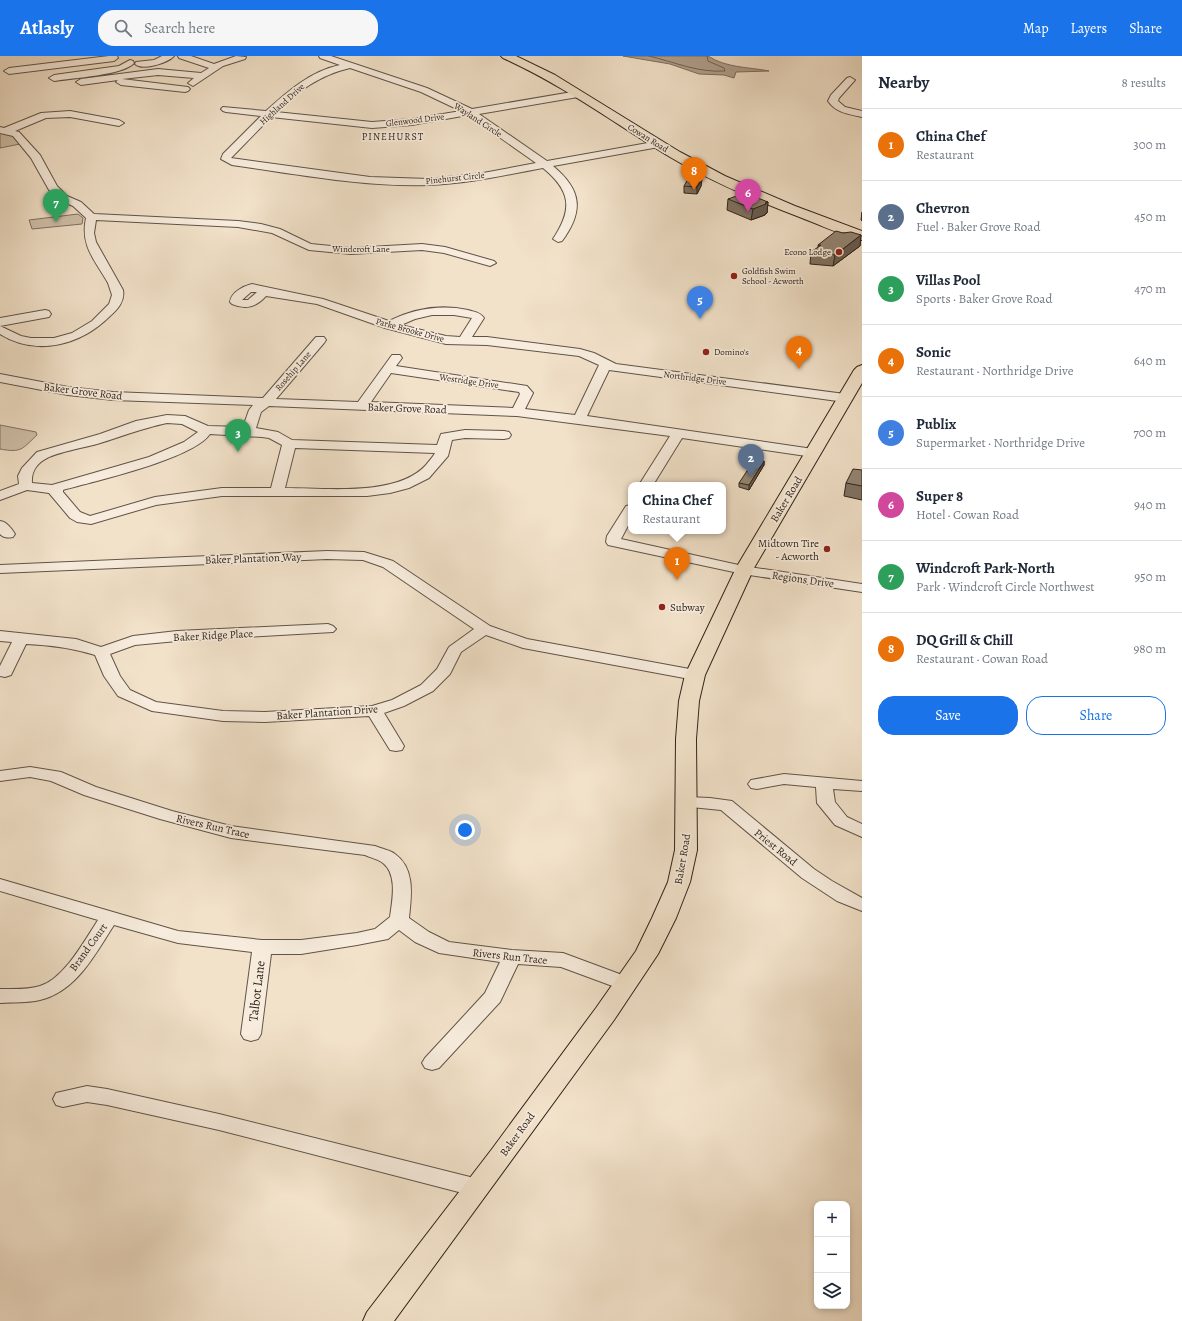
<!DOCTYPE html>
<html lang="en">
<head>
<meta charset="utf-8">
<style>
	:root { --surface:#fff; --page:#f6f6f7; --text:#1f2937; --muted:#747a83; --line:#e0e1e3; --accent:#1a73e8 }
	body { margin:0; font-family:Alegreya,serif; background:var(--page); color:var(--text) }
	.controls { position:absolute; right:12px; bottom:12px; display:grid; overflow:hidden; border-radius:8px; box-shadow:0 2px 6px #0003 }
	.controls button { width:36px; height:36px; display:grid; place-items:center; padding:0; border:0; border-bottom:1px solid var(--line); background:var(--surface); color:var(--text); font:20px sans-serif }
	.you { position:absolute; left:465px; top:774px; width:14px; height:14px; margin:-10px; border:3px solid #fff; border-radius:50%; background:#1a73e8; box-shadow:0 0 0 6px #1a73e833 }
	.badge { display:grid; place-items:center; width:26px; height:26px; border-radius:50%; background:var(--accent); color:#fff; font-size:13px; font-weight:700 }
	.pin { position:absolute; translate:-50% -33px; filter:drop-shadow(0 1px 2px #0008) }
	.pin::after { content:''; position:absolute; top:21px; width:14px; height:12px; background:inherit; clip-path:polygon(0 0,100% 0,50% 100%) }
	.popup { position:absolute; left:628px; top:426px; width:98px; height:52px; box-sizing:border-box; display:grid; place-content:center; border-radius:8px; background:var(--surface); filter:drop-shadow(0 1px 3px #0005); font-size:13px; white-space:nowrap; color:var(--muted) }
	.popup b { font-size:15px; color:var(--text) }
	.popup::after { content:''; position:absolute; left:50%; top:100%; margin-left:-8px; border:8px solid transparent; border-top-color:var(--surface) }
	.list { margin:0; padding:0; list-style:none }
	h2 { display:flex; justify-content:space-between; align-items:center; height:52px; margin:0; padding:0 16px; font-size:17px }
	h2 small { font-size:13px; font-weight:400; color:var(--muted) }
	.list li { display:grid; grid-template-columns:26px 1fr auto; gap:12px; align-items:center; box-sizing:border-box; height:72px; padding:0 16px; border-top:1px solid var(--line) }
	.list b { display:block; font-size:15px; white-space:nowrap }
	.list p { margin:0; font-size:13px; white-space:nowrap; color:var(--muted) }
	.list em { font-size:13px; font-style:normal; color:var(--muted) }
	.actions { display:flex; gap:8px; padding:12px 16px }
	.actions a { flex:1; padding:9px 0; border:1px solid var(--accent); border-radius:16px; text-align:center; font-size:14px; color:var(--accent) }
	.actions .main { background:var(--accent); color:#fff }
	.icon { flex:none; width:22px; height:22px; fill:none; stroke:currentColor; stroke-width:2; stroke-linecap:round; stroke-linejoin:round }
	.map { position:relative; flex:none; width:862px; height:1265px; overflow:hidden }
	header { display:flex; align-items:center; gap:24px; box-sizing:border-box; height:56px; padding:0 20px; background:var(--accent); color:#fff }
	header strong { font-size:19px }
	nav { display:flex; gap:22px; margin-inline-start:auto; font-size:14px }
	.search { width:280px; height:36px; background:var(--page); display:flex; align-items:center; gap:10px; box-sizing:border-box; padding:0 14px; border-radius:16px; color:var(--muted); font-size:15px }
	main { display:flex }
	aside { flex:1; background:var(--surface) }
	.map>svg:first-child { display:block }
	.green { fill:#d1c2ac; stroke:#807364 }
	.water { fill:#b0a18e; stroke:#7d6f60 }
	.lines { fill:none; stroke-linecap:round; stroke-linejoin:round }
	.shore { stroke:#706254; stroke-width:1 }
	.minor-casing { stroke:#605447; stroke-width:2 }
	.major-casing { stroke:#30241b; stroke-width:2 }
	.minor { fill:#f7ecdd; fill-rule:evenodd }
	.major { fill:#f2e2ca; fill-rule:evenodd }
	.wall { fill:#807465; stroke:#30241b }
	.shaded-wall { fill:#685e53; stroke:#30241b }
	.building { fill:#958776; stroke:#30241b }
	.poi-dot { fill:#8f2418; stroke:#f7ecdd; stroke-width:1.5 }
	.labels { text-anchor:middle; stroke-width:3.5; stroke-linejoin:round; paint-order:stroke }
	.far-street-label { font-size:9px; fill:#30241b; stroke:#f7ecdd }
	.far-poi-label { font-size:9px; fill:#30241b; stroke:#f7ecdd; text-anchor:start }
	.far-neighbourhood-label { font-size:10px; letter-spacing:1px; fill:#30241b; stroke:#f7ecdd }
	.street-label { font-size:11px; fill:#30241b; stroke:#f7ecdd }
	.poi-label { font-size:11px; fill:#30241b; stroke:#f7ecdd; text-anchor:end }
	.near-street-label { font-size:13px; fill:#30241b; stroke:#f7ecdd }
</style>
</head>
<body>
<header>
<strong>Atlasly</strong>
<div class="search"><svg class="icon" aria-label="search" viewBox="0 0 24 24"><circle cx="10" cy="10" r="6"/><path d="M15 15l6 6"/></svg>Search here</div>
<nav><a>Map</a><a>Layers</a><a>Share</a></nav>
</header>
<main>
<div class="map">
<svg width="862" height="1265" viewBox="0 0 862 1265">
	<rect width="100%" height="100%" fill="#f2e2ca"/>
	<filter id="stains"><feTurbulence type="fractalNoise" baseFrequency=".005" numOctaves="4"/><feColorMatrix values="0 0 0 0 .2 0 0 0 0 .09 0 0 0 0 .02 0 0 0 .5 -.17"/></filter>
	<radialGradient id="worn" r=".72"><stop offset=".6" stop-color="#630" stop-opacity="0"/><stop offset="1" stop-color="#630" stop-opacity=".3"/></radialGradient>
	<path class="green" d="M 0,74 L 6,75 L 25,87 L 0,92 Z
		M 78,158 L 83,162 L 82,168 L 32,173 L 29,164 Z
		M 0,369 L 36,376 L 37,379 C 22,393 22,397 0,393 Z"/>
	<path class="water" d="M 623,0 L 708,0 C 726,12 749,11 769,15 L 736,16 L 734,22 L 724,19 L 699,18 L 670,8 Z"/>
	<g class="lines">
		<path class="shore" d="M 649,0 C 674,6 699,17 725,15 L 724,12 L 708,5 L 707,0"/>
		<defs>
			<path id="minor" d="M 109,0 L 117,0 L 118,2 L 114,5 L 9,18 L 4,15 L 9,12 Z
				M 162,0 L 174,0 C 168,7 142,15 135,8 L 136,6 L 154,4 Z
				M 178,0 L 191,0 L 214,8 L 236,0 L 246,1 L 245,3 L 223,10 L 193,30 L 188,27 L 194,22 L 158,19 L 122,23 L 188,31 L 190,33 L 188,35 L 185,36 L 121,29 L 116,26 L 118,24 L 81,29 L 76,26 L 81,23 L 158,13 L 201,17 L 209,12 L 179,2 Z
				M 319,0 L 331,0 L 427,32 L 472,53 L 578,35 L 581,36 L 583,38 L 578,41 L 479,58 L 547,105 L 659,85 L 664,88 L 659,91 L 553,110 C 582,134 584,155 562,185 L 558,186 L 553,183 C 573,153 571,135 543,112 C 505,119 467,128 428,129 C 363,131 297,118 232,109 L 221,103 L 223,98 L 261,60 L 226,56 L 223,55 L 221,53 L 223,51 L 266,55 C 288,35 311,15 340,9 L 320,2 ZM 350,12 L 421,36 L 461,55 L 412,63 L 372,66 L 276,56 C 298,35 320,19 350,12 ZM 468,59 L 536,107 L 483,117 L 429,123 L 370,121 L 231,102 L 271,61 L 372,72 L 412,69 Z
				M 130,4 L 133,5 L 134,7 C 124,19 72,22 54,25 L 49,22 L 54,19 L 119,10 Z
				M 850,21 L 855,24 L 839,42 L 838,45 L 845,51 L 862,55 L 862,61 C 849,58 836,57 828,45 L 831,39 L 847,22 Z
				M 70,55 L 119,64 L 124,67 L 119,70 L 70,61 L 46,62 L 15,75 L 19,76 L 40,99 L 57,130 L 67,140 L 81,146 L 94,158 L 238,165 L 261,168 L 280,173 L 311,188 L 351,192 L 422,188 L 445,191 L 494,205 L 496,207 L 490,210 L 444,197 L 422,194 L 351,198 L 309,194 L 272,177 L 238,171 L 96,164 L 94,177 L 96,186 L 123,234 C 125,245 118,253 110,260 C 81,289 37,301 0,278 L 0,262 L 45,254 L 49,255 L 51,258 L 49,261 L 0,270 L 21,280 L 31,282 L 54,282 L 72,277 L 92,265 L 109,248 L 112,239 L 108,227 C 95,204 80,190 86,162 L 73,150 L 59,144 L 49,134 L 31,102 L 13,80 L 0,77 L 0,71 L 4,72 L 41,57 Z
				M 252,228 L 323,243 L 389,265 C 413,253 441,248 468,254 C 474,256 480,256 484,262 L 472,281 L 487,281 L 580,293 L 594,297 L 616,308 L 845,338 L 850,339 L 851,342 L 850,345 L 845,346 L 609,314 L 587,360 L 813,393 L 818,394 L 820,397 L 818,400 L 813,401 L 682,382 L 653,429 L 639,429 L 670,380 L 517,360 L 269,350 L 261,356 L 256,372 L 278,376 L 292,384 L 437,389 L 441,378 L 465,374 L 504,375 L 509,376 L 511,379 L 509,382 L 504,383 L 465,382 L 452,384 L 448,400 L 429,422 L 409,432 L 390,437 L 367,440 L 222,440 L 156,449 L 91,468 L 77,466 L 70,462 L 49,437 L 27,434 L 0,444 L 0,435 L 19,428 L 18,420 L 22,412 L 37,396 L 100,378 L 136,365 L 167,359 L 185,360 L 208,370 L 243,371 L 249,354 L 253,349 L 113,344 L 68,339 L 0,326 L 0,318 L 68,331 L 113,336 L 263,342 L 316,281 L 324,281 L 326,284 L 324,287 L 276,343 L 358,346 L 392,299 L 400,299 L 402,302 L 396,310 L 527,330 L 533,337 L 525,353 L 575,359 L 599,309 L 579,300 L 487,289 L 446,288 L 385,272 L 317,248 L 266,240 C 256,251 246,254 232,248 L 230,246 C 231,236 244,230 252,228 ZM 251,236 L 257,236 L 248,244 L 242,244 ZM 432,259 L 454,259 L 472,262 L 460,281 L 446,280 L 401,269 L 415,263 ZM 391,317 L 519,336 L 520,338 L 513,352 L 371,346 ZM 167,367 L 182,368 L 198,376 L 184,386 L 149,401 L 52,429 L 32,427 C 31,416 37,407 47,402 C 59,396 82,392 97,388 C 120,381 143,372 167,367 ZM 210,378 L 262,381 L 269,382 L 282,389 L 271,432 L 222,432 L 155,441 L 90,460 L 80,456 L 63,436 L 63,434 C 95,425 193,403 210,378 ZM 295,392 L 435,397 C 433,401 429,405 426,409 C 397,441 325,432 285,432 Z
				M 631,449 L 631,464 L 621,483 L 743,510 L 862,528 L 862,536 L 743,518 L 608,489 L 606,486 L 607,480 L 626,450 Z
				M 0,465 C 7,466 11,472 15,478 L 13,481 C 7,482 4,482 0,478 Z
				M 327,495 L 364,496 L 393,505 L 490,570 L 527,583 L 695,614 L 701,616 L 703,619 L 701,622 L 695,624 L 523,592 L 486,579 L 461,596 L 450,618 L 433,635 L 404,650 L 384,657 L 404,690 L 402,694 L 396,695 L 390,694 L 369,660 L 265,666 L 223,665 L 152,655 L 118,640 L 104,620 L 95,599 C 72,592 50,589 26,588 L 11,619 L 5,621 L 0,620 L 0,610 L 12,586 L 0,585 L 0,575 L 76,583 L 101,591 L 133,580 L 177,575 L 328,568 L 333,570 L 336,573 L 333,576 L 177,585 L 135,589 L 110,598 L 120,620 L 130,634 L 156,646 L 223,655 L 265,656 L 372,650 L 392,644 L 421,629 L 437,613 L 449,591 L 474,573 L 383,511 L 363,504 L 327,503 L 0,517 L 0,509 Z
				M 30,711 L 61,716 L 96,731 L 172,755 L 231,770 L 375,790 C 382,793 390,794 395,798 C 416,813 411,841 409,862 L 429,876 L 449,886 L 512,894 L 563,897 L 633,923 L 636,928 L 633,933 L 626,935 L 561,911 L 518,908 L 500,946 L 439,1012 L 432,1014 L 425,1012 L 422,1007 L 425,1002 L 485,937 L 500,906 L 439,897 L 415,886 L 399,874 L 388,883 L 357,889 L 301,898 L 271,898 L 261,978 L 258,983 L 251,985 L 244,983 L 241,978 L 252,896 L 178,887 L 114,869 C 95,898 77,935 40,944 C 27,947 13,946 0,947 L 0,933 C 13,933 28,934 40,930 C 64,923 85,884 98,864 L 0,835 L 0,823 L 178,875 L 262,884 L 301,884 L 357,877 L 375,873 L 390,861 C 392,845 398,819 383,807 C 378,803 371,802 365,799 L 231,782 L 160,763 L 84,739 L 51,725 L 30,721 L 0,725 L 0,715 Z
				M 784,718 L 862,725 L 862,735 L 833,733 L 835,746 L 847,761 L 862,768 L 862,781 L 835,769 L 817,747 L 816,731 L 784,728 L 757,733 L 751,732 L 748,728 L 751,724 Z
				M 687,741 L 710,742 L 732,745 L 814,813 L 832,825 L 862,842 L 862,855 L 837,845 L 802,822 L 721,754 L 681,750 L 678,746 L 681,742 Z
				M 87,1030 L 107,1033 L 219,1058 L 478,1123 L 486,1126 L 489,1132 L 486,1138 L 478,1141 L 219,1074 L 107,1049 L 87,1046 L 63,1051 L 56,1049 L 53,1043 L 56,1037 Z"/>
			<path id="major" d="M 501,0 L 516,0 L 555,19 L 680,96 L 725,120 L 795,150 L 862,175 L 862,184 C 842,179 822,170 802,162 C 757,145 712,126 670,101 C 614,67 563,29 503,2 Z
				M 862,309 L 862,327 L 754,512 L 705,619 L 699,645 L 696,683 L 697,794 L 690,826 L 676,862 L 658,898 L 614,964 L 394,1265 L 363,1265 L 367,1256 L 492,1093 L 596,952 L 636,895 L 652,862 L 668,826 L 675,794 L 676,683 L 679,645 L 685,619 L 736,512 L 854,314 L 857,311 Z"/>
		</defs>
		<use href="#minor" class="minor-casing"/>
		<use href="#major" class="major-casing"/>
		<use href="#minor" class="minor"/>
		<use href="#major" class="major"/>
	</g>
	<path class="wall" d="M 702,123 L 701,130 L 697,138 L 684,137 L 684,130 Z
		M 728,143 L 768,146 L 767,157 L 765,158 L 765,159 L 751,164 L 727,154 Z
		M 862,156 L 862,165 L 861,164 Z
		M 843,177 L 861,179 L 860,190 L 833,210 L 810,208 L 811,196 L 818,192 L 818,189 Z
		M 764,405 L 764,409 L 749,434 L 739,431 L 739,427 Z
		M 862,414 L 862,444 L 844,440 L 846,427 Z"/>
	<path class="shaded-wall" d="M 702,123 L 701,130 L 697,138 L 697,131 Z
		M 768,146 L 767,157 L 765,158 L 765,159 L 751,164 L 753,153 Z
		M 861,179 L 860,190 L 833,210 L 835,199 Z
		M 764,405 L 764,409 L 749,434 L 749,429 Z"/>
	<path class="building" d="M 689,121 L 702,123 L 697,131 L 684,130 Z
		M 745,137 L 768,146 L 765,147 L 766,148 L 753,153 L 728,143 Z
		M 836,175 L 843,177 L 851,176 L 861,179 L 835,199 L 811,196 L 821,189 L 818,189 Z
		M 755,403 L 764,405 L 749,429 L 739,427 Z
		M 853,413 L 862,414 L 862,430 L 846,427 Z"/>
	<g class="poi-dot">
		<circle cx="839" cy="196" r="4"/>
		<circle cx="734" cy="220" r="4"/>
		<circle cx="706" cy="296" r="4"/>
		<circle cx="827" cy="493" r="4"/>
		<circle cx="662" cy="551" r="4"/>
	</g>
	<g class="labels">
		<g class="far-street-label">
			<text transform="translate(282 48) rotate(-42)" y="3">Highland Drive</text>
			<text transform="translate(415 64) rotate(-7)" y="3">Glenwood Drive</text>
			<text transform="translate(478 64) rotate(33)" y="3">Wayland Circle</text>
			<text transform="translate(648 82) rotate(32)" y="3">Cowan Road</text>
			<text transform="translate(455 122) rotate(-6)" y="3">Pinehurst Circle</text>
			<text x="361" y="196">Windcroft Lane</text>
			<text transform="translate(410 274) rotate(15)" y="3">Parke Brooke Drive</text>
			<text transform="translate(293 315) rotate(-49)" y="3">Rosehip Lane</text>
			<text transform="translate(695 322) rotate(7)" y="3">Northridge Drive</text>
			<text transform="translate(469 325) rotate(8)" y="3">Westridge Drive</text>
		</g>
		<g class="far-poi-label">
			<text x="831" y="199" text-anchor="end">Econo Lodge</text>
			<text x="742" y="218">Goldfish Swim<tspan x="742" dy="10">School - Acworth</tspan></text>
			<text x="714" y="299">Domino's</text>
		</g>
		<g class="far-neighbourhood-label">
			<text x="393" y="84">PINEHURST</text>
		</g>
		<g class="street-label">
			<text transform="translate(83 335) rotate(7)" y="4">Baker Grove Road</text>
			<text transform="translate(407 352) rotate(2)" y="4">Baker Grove Road</text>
			<text transform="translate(786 443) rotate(-59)" y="4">Baker Road</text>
			<text transform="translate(253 502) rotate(-2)" y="4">Baker Plantation Way</text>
			<text transform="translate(803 523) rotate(8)" y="4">Regions Drive</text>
			<text transform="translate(213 579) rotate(-3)" y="4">Baker Ridge Place</text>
			<text transform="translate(327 656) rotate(-4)" y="4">Baker Plantation Drive</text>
			<text transform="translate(213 770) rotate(13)" y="4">Rivers Run Trace</text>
			<text transform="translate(776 791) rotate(39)" y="4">Priest Road</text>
			<text transform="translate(682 803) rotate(-80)" y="4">Baker Road</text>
			<text transform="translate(88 891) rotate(-54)" y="4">Brand Court</text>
			<text transform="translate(510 900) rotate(6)" y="4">Rivers Run Trace</text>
			<text transform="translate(517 1078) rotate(-54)" y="4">Baker Road</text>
		</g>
		<g class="poi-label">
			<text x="819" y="491">Midtown Tire<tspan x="819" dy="13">- Acworth</tspan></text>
			<text x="670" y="555" text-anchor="start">Subway</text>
		</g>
		<g class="near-street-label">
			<text transform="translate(256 935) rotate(-83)" y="5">Talbot Lane</text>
		</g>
	</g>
	<rect width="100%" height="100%" filter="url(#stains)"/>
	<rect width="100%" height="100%" fill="url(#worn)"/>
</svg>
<div class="controls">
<button>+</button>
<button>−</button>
<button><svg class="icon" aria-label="layers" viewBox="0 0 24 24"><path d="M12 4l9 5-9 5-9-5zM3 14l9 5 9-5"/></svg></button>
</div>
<div class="you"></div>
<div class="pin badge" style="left:677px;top:524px;background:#e8710a">1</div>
<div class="popup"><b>China Chef</b>Restaurant</div>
<div class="pin badge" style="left:751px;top:421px;background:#5c6f8a">2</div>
<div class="pin badge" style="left:238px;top:396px;background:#2e9e5b">3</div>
<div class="pin badge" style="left:799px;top:313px;background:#e8710a">4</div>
<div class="pin badge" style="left:700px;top:263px;background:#3f7fe0">5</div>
<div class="pin badge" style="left:748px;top:156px;background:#d1479c">6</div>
<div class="pin badge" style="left:56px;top:166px;background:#2e9e5b">7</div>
<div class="pin badge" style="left:694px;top:134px;background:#e8710a">8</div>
</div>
<aside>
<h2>Nearby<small>8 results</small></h2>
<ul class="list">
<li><span class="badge" style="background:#e8710a">1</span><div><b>China Chef</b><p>Restaurant</p></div><em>300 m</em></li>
<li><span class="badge" style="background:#5c6f8a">2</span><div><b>Chevron</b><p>Fuel · Baker Grove Road</p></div><em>450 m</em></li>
<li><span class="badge" style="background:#2e9e5b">3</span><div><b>Villas Pool</b><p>Sports · Baker Grove Road</p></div><em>470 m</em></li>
<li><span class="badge" style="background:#e8710a">4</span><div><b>Sonic</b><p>Restaurant · Northridge Drive</p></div><em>640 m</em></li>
<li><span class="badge" style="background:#3f7fe0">5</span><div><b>Publix</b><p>Supermarket · Northridge Drive</p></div><em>700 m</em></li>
<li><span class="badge" style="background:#d1479c">6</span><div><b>Super 8</b><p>Hotel · Cowan Road</p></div><em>940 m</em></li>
<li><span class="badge" style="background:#2e9e5b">7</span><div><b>Windcroft Park-North</b><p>Park · Windcroft Circle Northwest</p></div><em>950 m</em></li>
<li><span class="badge" style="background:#e8710a">8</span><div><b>DQ Grill &amp; Chill</b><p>Restaurant · Cowan Road</p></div><em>980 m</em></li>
</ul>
<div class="actions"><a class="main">Save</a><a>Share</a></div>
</aside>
</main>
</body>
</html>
